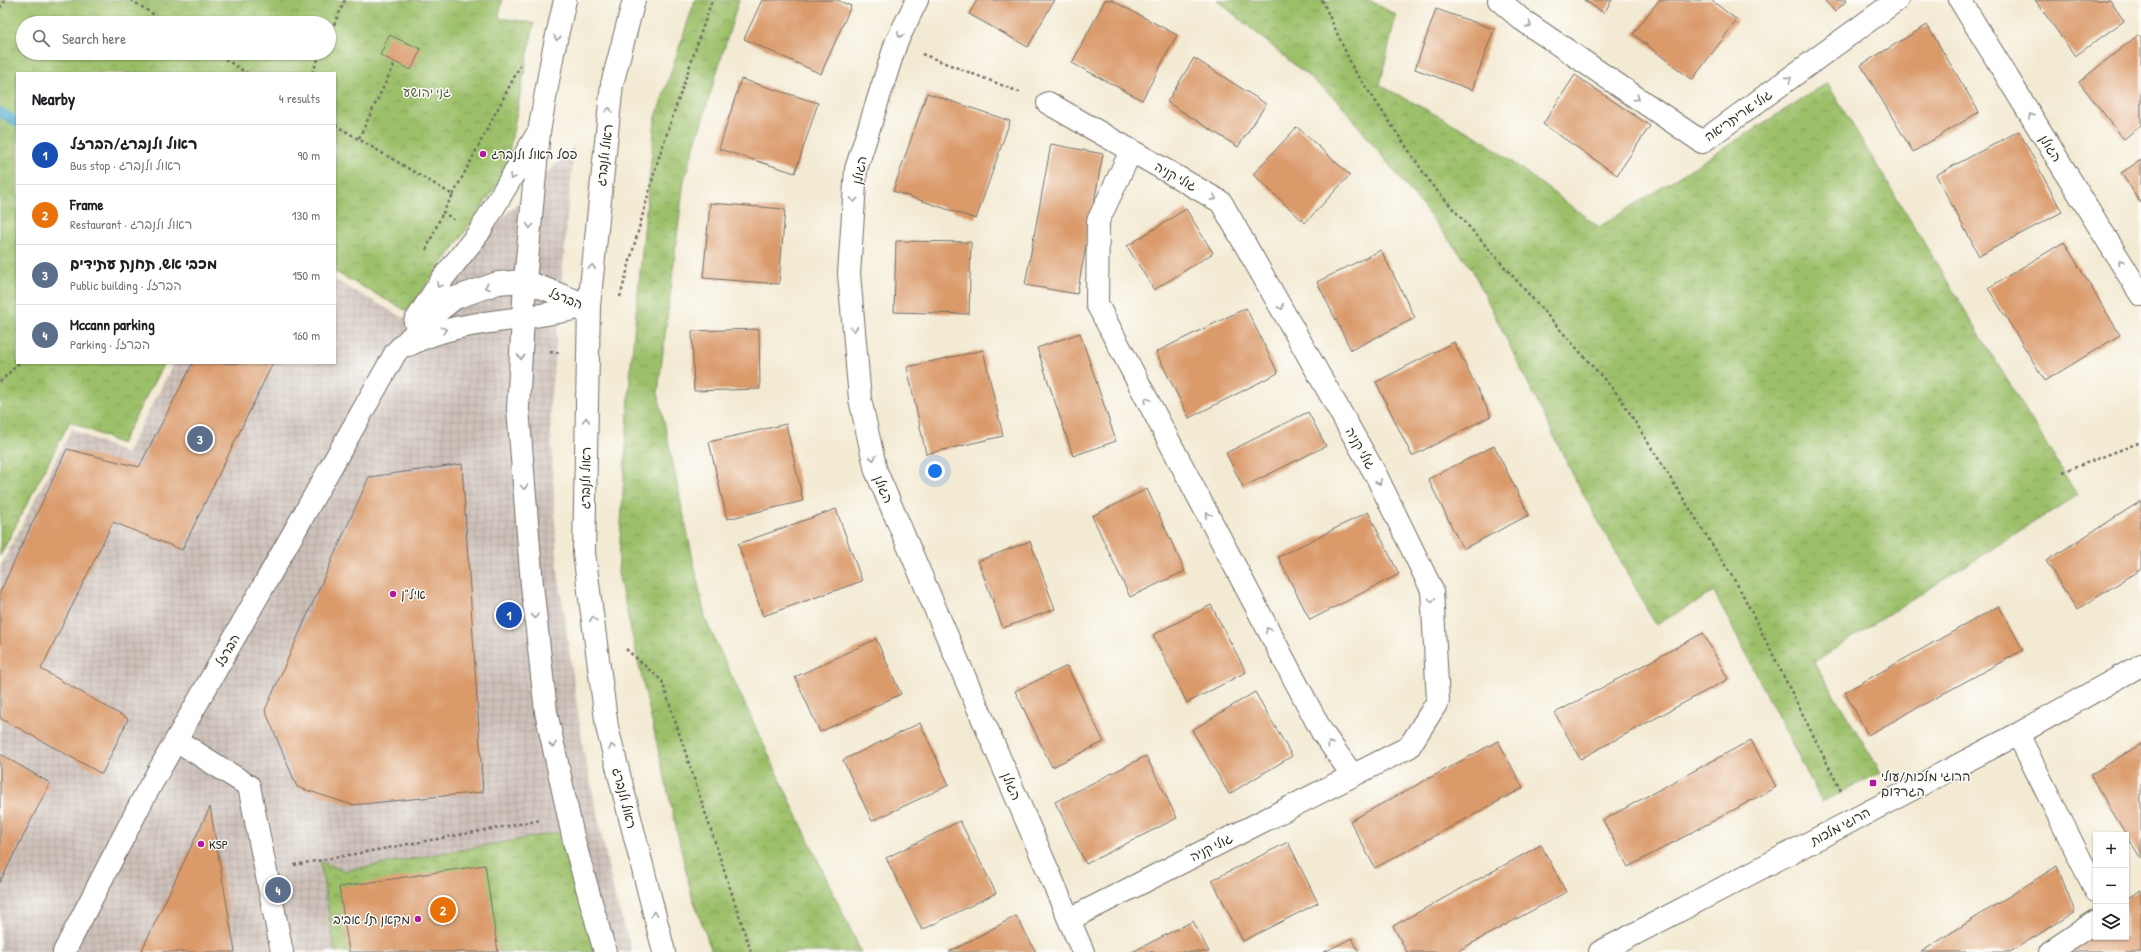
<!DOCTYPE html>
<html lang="en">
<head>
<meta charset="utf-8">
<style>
	:root { --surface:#fff; --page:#f2f2f2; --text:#202124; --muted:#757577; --line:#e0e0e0; --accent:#0f766e }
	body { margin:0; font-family:"Patrick Hand","Playpen Sans Hebrew",sans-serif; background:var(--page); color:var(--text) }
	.controls { position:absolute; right:12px; bottom:12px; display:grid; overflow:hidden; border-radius:0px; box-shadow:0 1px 3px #0004 }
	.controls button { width:36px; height:36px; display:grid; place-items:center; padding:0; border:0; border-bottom:1px solid var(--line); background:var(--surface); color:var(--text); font:20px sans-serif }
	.you { position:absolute; left:935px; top:471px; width:14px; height:14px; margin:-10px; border:3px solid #fff; border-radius:50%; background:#1a73e8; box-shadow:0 0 0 6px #1a73e833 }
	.badge { display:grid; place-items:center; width:26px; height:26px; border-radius:50%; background:var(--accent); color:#fff; font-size:13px; font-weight:700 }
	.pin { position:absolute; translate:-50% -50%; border:2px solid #fff; box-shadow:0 1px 4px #0006 }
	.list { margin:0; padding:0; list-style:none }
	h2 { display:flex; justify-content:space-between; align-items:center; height:52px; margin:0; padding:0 16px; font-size:17px }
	h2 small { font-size:13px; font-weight:400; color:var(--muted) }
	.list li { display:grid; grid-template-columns:26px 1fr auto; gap:12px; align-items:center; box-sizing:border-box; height:60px; padding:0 16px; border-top:1px solid var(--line) }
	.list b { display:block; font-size:15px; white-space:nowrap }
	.list p { margin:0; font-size:13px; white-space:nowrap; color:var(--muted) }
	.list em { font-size:13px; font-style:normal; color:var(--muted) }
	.icon { flex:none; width:22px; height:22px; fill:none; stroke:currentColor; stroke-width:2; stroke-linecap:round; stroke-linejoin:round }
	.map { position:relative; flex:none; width:2141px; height:952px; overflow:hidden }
	.search { position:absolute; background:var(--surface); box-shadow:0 1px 3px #0004; left:16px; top:16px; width:320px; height:44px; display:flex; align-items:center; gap:10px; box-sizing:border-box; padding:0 14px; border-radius:22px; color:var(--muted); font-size:15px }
	.panel { position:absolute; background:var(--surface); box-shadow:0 1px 3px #0004; left:16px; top:72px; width:320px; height:292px; border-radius:0px }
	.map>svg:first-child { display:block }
	.industrial { fill:url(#industrial-grid) }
	.park { fill:url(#park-crowns); stroke:#64764a; fill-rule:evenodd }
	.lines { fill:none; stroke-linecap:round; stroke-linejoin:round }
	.stream { stroke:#49a7c8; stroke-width:10 }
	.building { fill:#da9a6b }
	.minor-casing { stroke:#716e66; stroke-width:24 }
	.path { stroke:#716e66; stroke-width:2.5; stroke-dasharray:3 3; stroke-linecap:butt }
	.minor { stroke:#fff; stroke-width:22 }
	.oneway { stroke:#a0a0a0 }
	.poi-dot { fill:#b5179e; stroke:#fdfcf7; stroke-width:1.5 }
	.labels { text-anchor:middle; stroke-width:3; stroke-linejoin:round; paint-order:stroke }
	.park-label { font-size:13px; fill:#535f41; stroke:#fdfcf7 }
	.street-label { font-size:13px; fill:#2b2b2b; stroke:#fdfcf7 }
	.poi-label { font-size:13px; fill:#2b2b2b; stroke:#fdfcf7; text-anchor:start }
</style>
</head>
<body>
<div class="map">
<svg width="2141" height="952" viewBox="0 0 2141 952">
	<defs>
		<pattern id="industrial-grid" width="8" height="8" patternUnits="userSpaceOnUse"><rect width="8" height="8" fill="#cec1ba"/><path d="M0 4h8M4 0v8" fill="none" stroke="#b1a6a0"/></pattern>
		<pattern id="park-crowns" width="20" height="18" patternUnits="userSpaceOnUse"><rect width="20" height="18" fill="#9cc069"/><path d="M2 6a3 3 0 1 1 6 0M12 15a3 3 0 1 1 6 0" fill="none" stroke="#7f9c57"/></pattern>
	</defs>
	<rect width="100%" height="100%" fill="#fdfcf7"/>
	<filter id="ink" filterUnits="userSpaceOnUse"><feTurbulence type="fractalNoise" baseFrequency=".025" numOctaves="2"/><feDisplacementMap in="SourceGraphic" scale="8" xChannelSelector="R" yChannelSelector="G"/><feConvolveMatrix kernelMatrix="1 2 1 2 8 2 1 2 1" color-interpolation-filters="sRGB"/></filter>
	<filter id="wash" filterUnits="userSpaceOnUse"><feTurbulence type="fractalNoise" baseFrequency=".012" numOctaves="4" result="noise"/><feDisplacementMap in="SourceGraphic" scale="16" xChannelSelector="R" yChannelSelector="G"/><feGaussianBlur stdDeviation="0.9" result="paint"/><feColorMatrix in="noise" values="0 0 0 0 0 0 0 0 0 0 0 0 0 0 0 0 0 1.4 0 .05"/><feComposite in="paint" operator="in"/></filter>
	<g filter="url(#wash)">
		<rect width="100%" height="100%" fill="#f3ead3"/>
		<path class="industrial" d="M 574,146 L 550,407 L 557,563 L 583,747 L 615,898 L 632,952 L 0,952 L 0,567 L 72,429 L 126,454 L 174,363 L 335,363 L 335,280 L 404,318 Z"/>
		<path class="park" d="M 0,0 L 502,0 L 499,18 L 534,23 L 505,173 L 453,249 L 407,311 L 335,272 L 335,73 L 17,73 L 17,363 L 164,363 L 121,444 L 70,421 L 0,556 ZM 23,23 L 329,23 L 329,53 L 23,53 Z
			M 695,0 L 739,0 L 684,180 L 658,393 L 706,621 L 861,952 L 712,952 L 691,893 L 618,573 L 631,363 L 655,120 Z
			M 1217,0 L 1369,0 L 1396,15 L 1380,85 L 1480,138 L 1599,227 L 1827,83 L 2077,495 L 1814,662 L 1881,772 L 1822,802 L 1714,592 L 1656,625 L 1576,481 L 1472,269 L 1340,103 Z
			M 560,832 L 601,952 L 335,952 L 320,861 L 344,871 Z"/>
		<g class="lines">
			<path class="stream" d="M 0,112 L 17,122"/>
		</g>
		<g id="blocks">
			<path class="building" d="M 762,0 L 837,0 L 851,6 L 821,74 L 744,39 Z
				M 977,0 L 1054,0 L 1028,47 L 969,14 Z
				M 1105,0 L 1111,0 L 1177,35 L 1142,100 L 1072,63 Z
				M 1584,0 L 1612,0 L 1604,13 Z
				M 1659,0 L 1711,0 L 1737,20 L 1692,80 L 1633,34 Z
				M 1824,0 L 1847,0 L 1835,12 Z
				M 2035,0 L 2110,0 L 2124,21 L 2075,56 Z
				M 1436,9 L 1494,29 L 1472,90 L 1415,69 Z
				M 1927,25 L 1979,112 L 1913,152 L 1861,65 Z
				M 389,35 L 421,49 L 411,70 L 380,55 Z
				M 2138,35 L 2141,38 L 2141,125 L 2124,139 L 2079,82 Z
				M 1194,58 L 1266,104 L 1238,147 L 1167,102 Z
				M 1575,75 L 1650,126 L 1617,175 L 1543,124 Z
				M 741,79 L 818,103 L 795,173 L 719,149 Z
				M 927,93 L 1010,121 L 976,219 L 893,191 Z
				M 1297,127 L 1350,175 L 1305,223 L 1253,174 Z
				M 2019,131 L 2062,212 L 1979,256 L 1936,175 Z
				M 1051,144 L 1103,154 L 1077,294 L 1025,285 Z
				M 2141,160 L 2141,203 L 2121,173 Z
				M 710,203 L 785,209 L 779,284 L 703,278 Z
				M 1186,209 L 1213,253 L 1154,290 L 1127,246 Z
				M 896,241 L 971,242 L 969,314 L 894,312 Z
				M 2064,242 L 2120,335 L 2045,381 L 1988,288 Z
				M 1381,250 L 1415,318 L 1351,350 L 1317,282 Z
				M 1246,308 L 1278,373 L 1189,418 L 1156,352 Z
				M 759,329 L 760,389 L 694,391 L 692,331 Z
				M 1080,333 L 1116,441 L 1073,456 L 1037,348 Z
				M 1454,342 L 1491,416 L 1412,456 L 1376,382 Z
				M 983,350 L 1003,436 L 926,454 L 907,367 Z
				M 193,363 L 273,363 L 182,550 L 113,522 L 41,669 L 128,719 L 102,774 L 0,718 L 0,592 L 67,449 L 139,467 Z
				M 1308,412 L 1326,446 L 1243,487 L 1226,453 Z
				M 786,424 L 803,501 L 727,519 L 709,442 Z
				M 1494,446 L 1529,515 L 1463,549 L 1428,479 Z
				M 462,464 L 483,792 L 352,805 L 297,787 L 265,710 L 369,477 Z
				M 1147,489 L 1185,571 L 1130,597 L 1092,516 Z
				M 2141,501 L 2141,569 L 2077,610 L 2046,561 Z
				M 836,509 L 862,581 L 763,616 L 738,544 Z
				M 1368,512 L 1399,574 L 1310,620 L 1278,557 Z
				M 1030,541 L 1055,609 L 1003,628 L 978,561 Z
				M 1211,605 L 1246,672 L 1187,703 L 1153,635 Z
				M 1999,606 L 2023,650 L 1868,735 L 1845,692 Z
				M 1703,633 L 1728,679 L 1580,759 L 1555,713 Z
				M 876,639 L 901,694 L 820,732 L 795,677 Z
				M 1067,666 L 1104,742 L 1052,767 L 1015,691 Z
				M 1255,692 L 1292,756 L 1229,794 L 1192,730 Z
				M 920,723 L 949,785 L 872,821 L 843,760 Z
				M 1751,740 L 1776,787 L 1628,867 L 1603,820 Z
				M 1498,741 L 1523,788 L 1375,868 L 1350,821 Z
				M 2141,744 L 2141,859 L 2090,775 Z
				M 0,754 L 50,783 L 0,882 Z
				M 1146,756 L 1177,818 L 1086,864 L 1055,802 Z
				M 210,807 L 235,952 L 141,952 Z
				M 960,821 L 996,893 L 922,930 L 886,858 Z
				M 1288,842 L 1318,903 L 1243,941 L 1212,880 Z
				M 1541,845 L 1566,892 L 1456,952 L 1407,952 L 1393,926 Z
				M 485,865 L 498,952 L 349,952 L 339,887 Z
				M 2057,866 L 2075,912 L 2010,952 L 1921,952 Z
				M 2141,890 L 2141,952 L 2041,952 L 2096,918 L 2096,937 L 2126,937 L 2126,899 Z
				M 1016,916 L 1036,952 L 949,952 Z
				M 1193,921 L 1209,952 L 1132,952 Z
				M 1352,938 L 1359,952 L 1324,952 Z"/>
		</g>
	</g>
	<g filter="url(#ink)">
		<use href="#blocks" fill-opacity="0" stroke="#716e66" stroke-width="1"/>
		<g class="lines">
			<defs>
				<path id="minor" d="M 565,0 L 553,53 L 539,132 L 525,281 L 518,408 L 532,585 L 546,712 L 574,841 L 605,952
					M 634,0 L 612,84 L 589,306 L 584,553 L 607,727 L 664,952
					M 917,0 L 896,43 L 856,169 L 849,274 L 860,399 L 876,471 L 1083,952
					M 1499,0 L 1521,19 L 1702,142 L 1897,0
					M 1960,0 L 2141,295
					M 1048,103 L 1221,202 L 1376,475 L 1432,590 L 1438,701 L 1409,747 L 1070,919
					M 1131,151 L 1098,221 L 1097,304 L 1322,732 L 1353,776
					M 415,322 L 443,278 L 478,234 L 536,136
					M 409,345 C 445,326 482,323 522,318 C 544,315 567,310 589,306
					M 2018,734 L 2096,891
					M 176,740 L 249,786 L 282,952
					M 64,952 L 145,795 L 396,352 L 431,317 L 455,298 L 498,283 L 525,281 L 589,306
					M 1600,952 L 2018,734 L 2141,665
					M 2050,952 L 2096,921"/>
			</defs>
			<use href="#minor" class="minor-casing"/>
			<path class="path" d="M 131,0 L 167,23
				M 1322,0 L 1353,68 L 1432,185 L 1619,396 L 1740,589 L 1842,793
				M 0,8 L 5,0
				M 329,36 L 345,0
				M 215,53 L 247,73
				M 922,54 L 1022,93
				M 312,73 L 321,53
				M 335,125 L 453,195 L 443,212 L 454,220
				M 359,138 L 395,63
				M 453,195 L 520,66
				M 426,250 L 443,212
				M 620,297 L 657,163 L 712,0
				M 550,352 L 561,353
				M 0,382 L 19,363
				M 2063,472 L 2141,442
				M 626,649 L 662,681 L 751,952
				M 294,865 L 541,820"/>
			<use href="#minor" class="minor"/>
		</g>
		<defs><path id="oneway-chevron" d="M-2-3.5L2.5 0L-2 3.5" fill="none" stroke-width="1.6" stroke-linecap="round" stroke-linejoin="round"/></defs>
		<g class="oneway">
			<use href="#oneway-chevron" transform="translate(1529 25) rotate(34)"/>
			<use href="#oneway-chevron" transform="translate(900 35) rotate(117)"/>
			<use href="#oneway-chevron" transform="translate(557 38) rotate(103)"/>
			<use href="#oneway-chevron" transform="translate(1789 79) rotate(-36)"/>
			<use href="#oneway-chevron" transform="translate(1637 98) rotate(34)"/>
			<use href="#oneway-chevron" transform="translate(609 110) rotate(-83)"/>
			<use href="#oneway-chevron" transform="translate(2031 116) rotate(-122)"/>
			<use href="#oneway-chevron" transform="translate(512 177) rotate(121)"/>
			<use href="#oneway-chevron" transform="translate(1214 198) rotate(29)"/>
			<use href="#oneway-chevron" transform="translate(854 200) rotate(94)"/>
			<use href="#oneway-chevron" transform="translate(530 226) rotate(95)"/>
			<use href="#oneway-chevron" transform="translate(2121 262) rotate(-121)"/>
			<use href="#oneway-chevron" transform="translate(592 267) rotate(-85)"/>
			<use href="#oneway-chevron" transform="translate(439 285) rotate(123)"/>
			<use href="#oneway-chevron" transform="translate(487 287) rotate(160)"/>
			<use href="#oneway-chevron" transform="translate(1281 307) rotate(60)"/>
			<use href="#oneway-chevron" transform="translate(854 329) rotate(85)"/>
			<use href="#oneway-chevron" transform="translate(444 330) rotate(-16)"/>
			<use href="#oneway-chevron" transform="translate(521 357) rotate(93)"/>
			<use href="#oneway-chevron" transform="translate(1147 400) rotate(-118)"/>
			<use href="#oneway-chevron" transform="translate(586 420) rotate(-89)"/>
			<use href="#oneway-chevron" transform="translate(873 458) rotate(77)"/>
			<use href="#oneway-chevron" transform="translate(1379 482) rotate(64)"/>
			<use href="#oneway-chevron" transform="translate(524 487) rotate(86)"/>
			<use href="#oneway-chevron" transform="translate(1208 515) rotate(-118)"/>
			<use href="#oneway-chevron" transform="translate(1432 600) rotate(87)"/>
			<use href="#oneway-chevron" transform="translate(535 616) rotate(83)"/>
			<use href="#oneway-chevron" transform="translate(593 619) rotate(-97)"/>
			<use href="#oneway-chevron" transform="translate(1268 630) rotate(-118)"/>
			<use href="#oneway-chevron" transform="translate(1330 744) rotate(-125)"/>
			<use href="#oneway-chevron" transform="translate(553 745) rotate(78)"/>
			<use href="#oneway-chevron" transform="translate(612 747) rotate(-104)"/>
			<use href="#oneway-chevron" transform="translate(654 914) rotate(-104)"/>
		</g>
	</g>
	<g class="poi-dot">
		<circle cx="483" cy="154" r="4"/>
		<circle cx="393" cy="594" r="4"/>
		<rect x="1869" y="779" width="8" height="8" rx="2"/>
		<circle cx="201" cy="844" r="4"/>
		<circle cx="418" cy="919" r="4"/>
	</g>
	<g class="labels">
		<g class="park-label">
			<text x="427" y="97">גני יהושע</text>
		</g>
		<g class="street-label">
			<text transform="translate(1738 115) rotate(-35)" y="5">גולי אריתריאה</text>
			<text transform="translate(2051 148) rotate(58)" y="5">הגולן</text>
			<text transform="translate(604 155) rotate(-83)" y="5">ראול ולנברג</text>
			<text transform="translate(859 170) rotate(-79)" y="5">הגולן</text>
			<text transform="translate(1176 176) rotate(29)" y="5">גולי קניה</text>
			<text transform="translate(566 298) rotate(22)" y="5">הברזל</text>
			<text transform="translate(1361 448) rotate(60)" y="5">גולי קניה</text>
			<text transform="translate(585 478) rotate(-89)" y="5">ראול ולנברג</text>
			<text transform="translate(884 489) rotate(67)" y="5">הגולן</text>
			<text transform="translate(227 650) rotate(-60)" y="5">הברזל</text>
			<text transform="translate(1012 786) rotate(67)" y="5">הגולן</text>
			<text transform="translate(625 798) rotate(76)" y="5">ראול ולנברג</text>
			<text transform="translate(1840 826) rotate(-28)" y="5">הרוגי מלכות</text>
			<text transform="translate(1211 847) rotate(-27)" y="5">גולי קניה</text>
		</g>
		<g class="poi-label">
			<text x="491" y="159">פסל ראול ולנברג</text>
			<text x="401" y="599">איל"ן</text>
			<text x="1881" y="781">הרוגי מלכות/עולי<tspan x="1881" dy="15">הגרדום</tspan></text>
			<text x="209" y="849">KSP</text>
			<text x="410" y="924" text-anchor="end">מקאן תל אביב</text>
		</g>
	</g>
</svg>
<div class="controls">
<button>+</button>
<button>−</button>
<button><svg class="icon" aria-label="layers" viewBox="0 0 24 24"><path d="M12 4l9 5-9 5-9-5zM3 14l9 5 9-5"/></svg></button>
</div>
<div class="you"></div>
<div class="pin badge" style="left:509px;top:615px;background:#1a4fb4">1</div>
<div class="pin badge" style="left:443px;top:910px;background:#e8710a">2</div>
<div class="pin badge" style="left:200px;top:439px;background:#5c6f8a">3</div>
<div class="pin badge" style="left:278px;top:890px;background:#5c6f8a">4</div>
<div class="search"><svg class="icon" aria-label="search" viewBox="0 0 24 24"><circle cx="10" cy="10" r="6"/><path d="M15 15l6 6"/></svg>Search here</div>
<section class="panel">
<h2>Nearby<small>4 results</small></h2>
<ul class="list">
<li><span class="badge" style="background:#1a4fb4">1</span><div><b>ראול ולנברג/הברזל</b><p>Bus stop · ראול ולנברג</p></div><em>90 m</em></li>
<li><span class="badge" style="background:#e8710a">2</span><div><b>Frame</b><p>Restaurant · ראול ולנברג</p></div><em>130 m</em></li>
<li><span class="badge" style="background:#5c6f8a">3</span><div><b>מכבי אש, תחנת עתידים</b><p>Public building · הברזל</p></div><em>150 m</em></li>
<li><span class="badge" style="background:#5c6f8a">4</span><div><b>Mccann parking</b><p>Parking · הברזל</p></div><em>160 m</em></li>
</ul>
</section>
</div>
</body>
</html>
